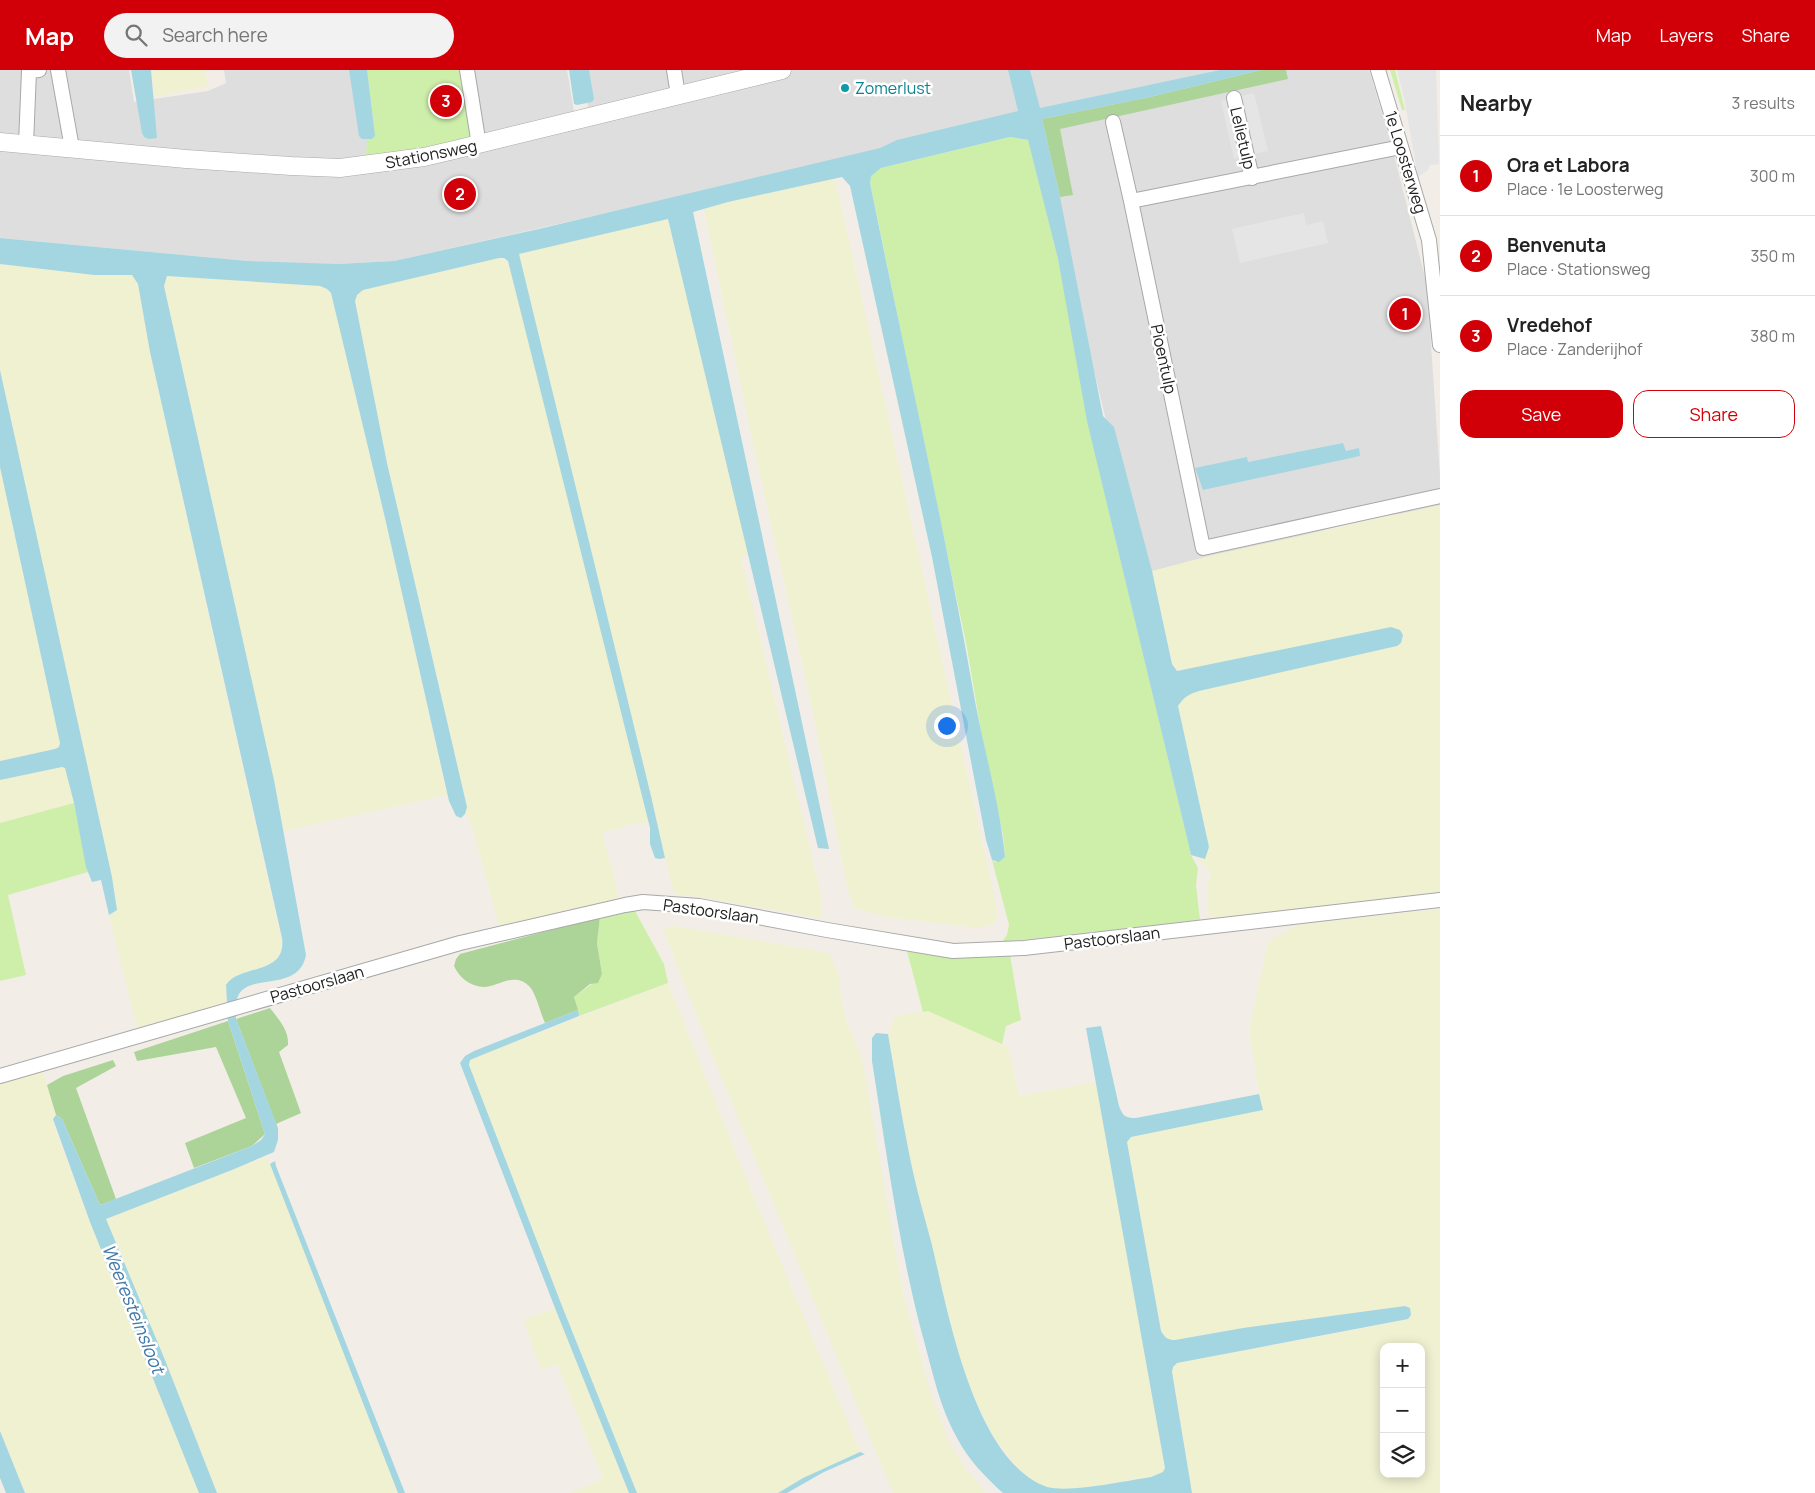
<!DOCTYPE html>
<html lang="en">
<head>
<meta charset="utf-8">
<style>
	:root { --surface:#fff; --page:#f2f2f2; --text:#222; --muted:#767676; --line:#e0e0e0; --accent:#d10008 }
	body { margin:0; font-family:Manrope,sans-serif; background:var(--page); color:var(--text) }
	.controls { position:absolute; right:15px; bottom:15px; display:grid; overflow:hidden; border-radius:10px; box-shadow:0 2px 12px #0003 }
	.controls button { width:45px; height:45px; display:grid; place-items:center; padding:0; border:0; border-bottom:1px solid var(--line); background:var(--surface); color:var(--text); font:25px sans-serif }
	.you { position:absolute; left:946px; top:655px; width:18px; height:18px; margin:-12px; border:4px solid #fff; border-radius:50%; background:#1a73e8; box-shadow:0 0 0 8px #1a73e833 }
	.badge { display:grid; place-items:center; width:32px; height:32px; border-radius:50%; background:var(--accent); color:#fff; font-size:16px; font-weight:700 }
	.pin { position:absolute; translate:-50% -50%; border:2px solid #fff; box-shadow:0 1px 5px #0006 }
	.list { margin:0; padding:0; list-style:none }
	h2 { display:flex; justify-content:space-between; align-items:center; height:65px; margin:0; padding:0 20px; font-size:21px }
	h2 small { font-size:16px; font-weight:400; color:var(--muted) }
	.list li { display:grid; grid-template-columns:32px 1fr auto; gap:15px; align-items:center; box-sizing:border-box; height:80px; padding:0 20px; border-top:1px solid var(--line) }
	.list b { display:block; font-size:19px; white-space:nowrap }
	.list p { margin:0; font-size:16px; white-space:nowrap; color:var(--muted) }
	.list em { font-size:16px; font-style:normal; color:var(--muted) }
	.actions { display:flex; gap:10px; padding:15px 20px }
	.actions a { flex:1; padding:11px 0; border:1px solid var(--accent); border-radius:15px; text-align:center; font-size:18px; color:var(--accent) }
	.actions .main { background:var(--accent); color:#fff }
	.icon { flex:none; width:28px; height:28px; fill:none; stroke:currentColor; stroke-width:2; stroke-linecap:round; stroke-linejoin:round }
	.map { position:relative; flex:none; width:1440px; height:1423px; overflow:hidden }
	header { display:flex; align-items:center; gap:30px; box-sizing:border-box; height:70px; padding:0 25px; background:var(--accent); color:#fff }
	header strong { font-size:24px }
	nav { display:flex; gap:28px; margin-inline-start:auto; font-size:18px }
	.search { width:350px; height:45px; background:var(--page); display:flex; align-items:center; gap:12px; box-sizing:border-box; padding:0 18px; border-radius:28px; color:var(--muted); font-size:19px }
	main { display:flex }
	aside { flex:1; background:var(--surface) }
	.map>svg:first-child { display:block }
	.residential { fill:#dfdede }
	.farmland { fill:#f0f1d1; fill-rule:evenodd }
	.grass { fill:#ceefaa }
	.forest { fill:#acd499 }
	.parking { fill:#e5e5e5 }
	.water { fill:#a4d6e2 }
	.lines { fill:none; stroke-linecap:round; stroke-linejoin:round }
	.minor-casing { stroke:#a8a8a8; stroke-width:16 }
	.tertiary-casing { stroke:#a8a8a8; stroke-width:19 }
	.minor { stroke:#fff; stroke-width:14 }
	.tertiary { stroke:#fff; stroke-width:18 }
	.culture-dot { fill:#0f9aa8; stroke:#fff; stroke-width:2 }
	.labels { text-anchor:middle; stroke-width:5; stroke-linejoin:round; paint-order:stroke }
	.culture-label { font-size:16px; fill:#0d838f; stroke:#fff; text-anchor:start }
	.street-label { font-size:16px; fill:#212121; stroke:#fff }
	.water-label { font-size:18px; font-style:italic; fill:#4078a8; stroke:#fff }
</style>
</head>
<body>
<header>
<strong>Map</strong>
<div class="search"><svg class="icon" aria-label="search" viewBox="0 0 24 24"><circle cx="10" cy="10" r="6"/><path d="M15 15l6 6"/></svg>Search here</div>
<nav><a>Map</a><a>Layers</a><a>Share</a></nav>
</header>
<main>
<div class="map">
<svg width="1440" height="1423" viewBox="0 0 1440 1423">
	<rect width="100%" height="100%" fill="#f2eee7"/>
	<path class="residential" d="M 0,0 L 129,0 L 134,32 L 208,21 L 226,13 L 224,0 L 567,0 L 574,41 L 588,37 L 583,0 L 1369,0 L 1391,73 L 1427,215 L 1440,406 L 1440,440 L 1371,447 L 1145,511 L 1056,144 L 1037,46 L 394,191 L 337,194 L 292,194 L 248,191 L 0,168 Z"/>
	<path class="farmland" d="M 151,0 L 205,0 L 208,16 L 154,27 Z
		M 835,108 L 996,834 L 998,847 L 994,854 L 979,858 L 887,847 L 854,838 L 848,821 L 811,633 L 752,369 L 704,139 L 728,132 Z
		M 668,149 L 749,485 L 741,488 L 821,825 L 821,848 L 701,827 L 674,824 L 519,184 Z
		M 499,188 L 508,191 L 510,197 L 649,753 L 630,754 L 620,759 L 604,761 L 603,769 L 613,801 L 618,828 L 500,859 L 470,750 L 465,744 L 467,736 L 387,393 L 355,231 L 357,225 L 363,220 Z
		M 0,194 L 94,205 L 132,205 L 138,214 L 150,282 L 283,877 L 275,891 L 247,903 L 226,925 L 228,951 L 210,940 L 136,960 L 137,957 L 109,845 L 113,843 L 116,829 L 112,807 L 0,300 Z
		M 167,206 L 320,216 L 327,219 L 331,223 L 385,448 L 447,725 L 284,761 L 274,710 L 164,216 Z
		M 0,397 L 60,673 L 59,677 L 55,679 L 0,691 Z
		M 1440,435 L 1440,822 L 1209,849 L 1207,816 L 1211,803 L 1198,788 L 1205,788 L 1209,777 L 1178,636 L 1183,628 L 1188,625 L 1199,621 L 1397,576 L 1401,573 L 1177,601 L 1172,594 L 1152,501 L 1213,485 Z
		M 62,697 L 65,698 L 67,704 L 74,733 L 0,753 L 0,710 Z
		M 1440,839 L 1440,1423 L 1192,1423 L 1172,1302 L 1173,1297 L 1177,1293 L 1365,1258 L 1408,1249 L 1411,1245 L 1410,1238 L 1405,1236 L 1243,1258 L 1175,1270 L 1169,1270 L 1164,1266 L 1161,1261 L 1127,1072 L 1131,1067 L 1262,1040 L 1249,960 L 1268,872 L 1298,855 ZM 1384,1277 L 1421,1277 L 1421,1404 L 1384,1404 Z
		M 674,856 L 829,883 L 839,905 L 841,929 L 847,952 L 863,993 L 903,1224 L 930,1321 L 949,1371 L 963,1395 L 986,1423 L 893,1423 L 711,982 L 663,859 Z
		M 668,913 L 741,1096 L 860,1382 L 803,1408 L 778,1423 L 637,1423 L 562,1236 L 469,995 L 470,990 L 482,985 Z
		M 928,941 L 994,970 L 1008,977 L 1019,1026 L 1096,1012 L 1165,1398 L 1164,1402 L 1158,1405 L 1075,1420 L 1065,1421 L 1048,1418 L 1037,1413 L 1016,1397 L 992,1364 L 970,1319 L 949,1252 L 909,1085 L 888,964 L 896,946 Z
		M 43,1001 L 56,1045 L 53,1049 L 56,1061 L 90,1152 L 199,1423 L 25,1423 L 0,1361 L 0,1014 Z
		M 266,1087 L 270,1094 L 398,1423 L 217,1423 L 165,1290 L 106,1149 Z
		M 555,1238 L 629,1423 L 570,1423 L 603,1409 L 557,1294 L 541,1300 L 523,1250 Z"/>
	<path class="grass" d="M 367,0 L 464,0 L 473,69 L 366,89 L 367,69 L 372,69 L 373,48 Z
		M 1390,0 L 1395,0 L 1405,40 L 1402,40 Z
		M 1010,67 L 1028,70 L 1030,75 L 1058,189 L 1100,404 L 1187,768 L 1191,785 L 1198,798 L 1196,815 L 1200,850 L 1002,872 L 1007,865 L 1009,855 L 992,790 L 995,792 L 1005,787 L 1003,765 L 981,661 L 967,578 L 870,113 L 870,106 L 881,98 Z
		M 74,733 L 88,802 L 8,825 L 26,905 L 0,911 L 0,753 Z
		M 635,841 L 664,894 L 668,913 L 579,946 L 574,927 L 600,908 L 602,904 L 597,873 L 600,847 Z
		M 907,881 C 942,887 975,887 1010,885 L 1021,950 L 1006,956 L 1002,974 L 928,941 L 923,942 Z"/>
	<path class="forest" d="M 1261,0 L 1286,0 L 1288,9 L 1060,59 L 1073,125 L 1060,127 L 1042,49 L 1150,27 Z
		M 600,847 L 597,873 L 602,904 L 598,913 L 590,914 L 574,927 L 578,940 L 545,953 C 540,942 537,926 530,917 C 514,900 497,918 483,917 C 469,916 459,907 454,896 L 456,889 L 460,884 Z
		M 270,938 C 279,950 289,960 288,975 L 279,982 L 301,1043 L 276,1054 L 236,949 Z
		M 228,951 L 265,1064 L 252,1076 L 194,1098 L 185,1073 L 246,1048 L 216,977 L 137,991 L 134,982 Z
		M 113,990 L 116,996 L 76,1018 L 116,1129 L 100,1135 L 62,1049 L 56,1045 L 47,1015 L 63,1006 Z"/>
	<path class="parking" d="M 1397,0 L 1436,0 L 1439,94 L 1430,95 L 1428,100 L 1418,107 L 1404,28 Z
		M 1254,23 L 1268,81 L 1234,89 L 1221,31 Z
		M 1304,143 L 1306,155 L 1323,151 L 1328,173 L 1240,193 L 1232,159 Z"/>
	<path class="water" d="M 131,0 L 151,0 L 157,68 L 149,69 L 144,67 L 142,63 Z
		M 349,0 L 367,0 L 375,66 L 372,69 L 362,69 L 359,66 Z
		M 569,0 L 589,0 L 594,29 L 592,32 L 577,35 L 574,34 Z
		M 1008,0 L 1030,0 L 1040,38 L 1220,0 L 1261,0 L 1150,27 L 1042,49 L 1060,127 L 1103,346 L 1114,357 L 1152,501 L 1172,594 L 1177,601 L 1391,557 L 1400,560 L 1403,565 L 1401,573 L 1397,576 L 1199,621 C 1189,624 1184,627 1178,636 L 1209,777 L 1205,789 L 1191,785 L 1187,768 L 1087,351 L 1058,189 L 1028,70 L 1010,67 L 881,98 L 871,106 L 870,113 C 905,286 945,458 975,631 C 985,684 1000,735 1005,787 L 999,792 L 992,790 L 986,770 L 932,487 L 850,116 L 842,107 L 728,132 L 693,142 L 829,779 L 818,778 L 668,149 L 519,184 L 651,726 L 665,788 L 659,789 L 655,788 L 650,774 L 650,758 L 508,191 L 504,188 L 499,188 L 363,220 L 357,225 L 355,231 L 387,393 L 467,737 L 465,744 L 461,748 L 456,746 L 449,731 L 385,448 L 331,223 L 327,219 L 320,216 L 167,206 L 164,216 L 274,710 L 306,885 C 299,923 249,902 238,926 C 235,933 236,942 236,949 L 278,1058 L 278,1070 L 274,1082 L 232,1100 L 106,1149 L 165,1290 L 217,1423 L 199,1423 L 90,1152 L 53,1049 L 56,1045 L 62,1049 L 100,1135 L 252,1076 L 261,1070 L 265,1064 L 228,951 L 226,915 C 239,894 287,906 282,868 L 150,282 L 138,214 L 132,205 L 94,205 L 0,194 L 0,168 L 248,191 L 337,194 L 394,191 L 543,158 L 880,78 L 897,70 L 1018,41 Z
		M 0,300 L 112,807 L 117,840 L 109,845 L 101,810 L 92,812 L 86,797 L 74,733 L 65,698 L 62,697 L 0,710 L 0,691 L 55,679 L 59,677 L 60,673 L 0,397 Z
		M 1343,373 L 1346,381 L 1359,378 L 1360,386 L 1203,420 L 1195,398 L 1247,387 L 1248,392 Z
		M 578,940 L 579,946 L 482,985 L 470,990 L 469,995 L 562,1236 L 637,1423 L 629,1423 L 555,1238 L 460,993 L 465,986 L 474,981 Z
		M 1101,956 L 1119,1036 C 1123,1046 1125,1048 1136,1048 L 1259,1024 L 1263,1040 L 1131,1067 L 1127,1072 L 1161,1261 C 1165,1268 1168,1270 1175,1270 L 1243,1258 L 1405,1236 L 1410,1238 L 1411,1245 L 1408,1249 L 1177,1293 L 1173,1297 L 1172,1302 L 1192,1423 L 1003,1423 C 985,1407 968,1389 957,1368 C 940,1338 933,1304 924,1271 C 899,1180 887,1085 872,991 L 872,968 L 876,963 L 888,964 C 895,1004 901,1044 909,1083 C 915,1114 924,1145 932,1175 C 948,1242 974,1391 1047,1417 C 1071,1423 1124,1411 1151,1407 L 1163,1402 L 1165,1398 L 1086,958 Z
		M 275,1091 L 276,1096 L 405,1423 L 398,1423 L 270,1094 Z
		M 0,1361 L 25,1423 L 6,1423 L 0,1408 Z
		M 860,1382 L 865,1384 L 824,1402 L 787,1423 L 778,1423 L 803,1408 Z"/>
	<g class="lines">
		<defs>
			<path id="minor" d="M 58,0 L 72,78
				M 467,0 L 479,75
				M 674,0 L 678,25
				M 1378,0 L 1429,170 L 1440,275
				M 1234,28 L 1252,108
				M 1113,52 L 1131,131 L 1203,478 L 1440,426
				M 26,74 L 29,1 L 39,0
				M 1131,131 L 1401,77
				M 0,1006 L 460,873 L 625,835 L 643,832 L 699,836 L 827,860 L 953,881 L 1024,878 L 1440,830"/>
			<path id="tertiary" d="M 0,72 L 186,89 L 291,96 L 340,98 L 424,87 L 454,80 L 782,0"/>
		</defs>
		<use href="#minor" class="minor-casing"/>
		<use href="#tertiary" class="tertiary-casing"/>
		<use href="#minor" class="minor"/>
		<use href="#tertiary" class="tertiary"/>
	</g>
	<circle class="culture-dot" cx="845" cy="18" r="5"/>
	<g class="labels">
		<g class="culture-label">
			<text x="855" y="24">Zomerlust</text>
		</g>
		<g class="street-label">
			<text transform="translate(1243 68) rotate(77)" y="6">Lelietulp</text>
			<text transform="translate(431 84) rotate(-11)" y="6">Stationsweg</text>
			<text transform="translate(1406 92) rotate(73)" y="6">1e Loosterweg</text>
			<text transform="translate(1164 289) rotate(78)" y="6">Pioentulp</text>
			<text transform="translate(711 841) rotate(8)" y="6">Pastoorslaan</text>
			<text transform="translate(1112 868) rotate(-7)" y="6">Pastoorslaan</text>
			<text transform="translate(317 914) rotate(-16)" y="6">Pastoorslaan</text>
		</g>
		<g class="water-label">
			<text transform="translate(133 1239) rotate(68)" y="6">Weeresteinsloot</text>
		</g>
	</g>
</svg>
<div class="controls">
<button>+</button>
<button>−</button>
<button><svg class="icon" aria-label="layers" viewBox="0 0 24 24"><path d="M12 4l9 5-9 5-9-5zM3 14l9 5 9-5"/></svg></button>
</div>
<div class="you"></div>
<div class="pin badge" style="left:1405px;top:244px">1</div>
<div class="pin badge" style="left:460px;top:124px">2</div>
<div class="pin badge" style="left:446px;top:31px">3</div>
</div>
<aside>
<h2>Nearby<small>3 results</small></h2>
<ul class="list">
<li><span class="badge">1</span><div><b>Ora et Labora</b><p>Place · 1e Loosterweg</p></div><em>300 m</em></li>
<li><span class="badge">2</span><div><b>Benvenuta</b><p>Place · Stationsweg</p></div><em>350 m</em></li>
<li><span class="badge">3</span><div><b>Vredehof</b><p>Place · Zanderijhof</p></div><em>380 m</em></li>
</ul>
<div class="actions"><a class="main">Save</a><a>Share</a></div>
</aside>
</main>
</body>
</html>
